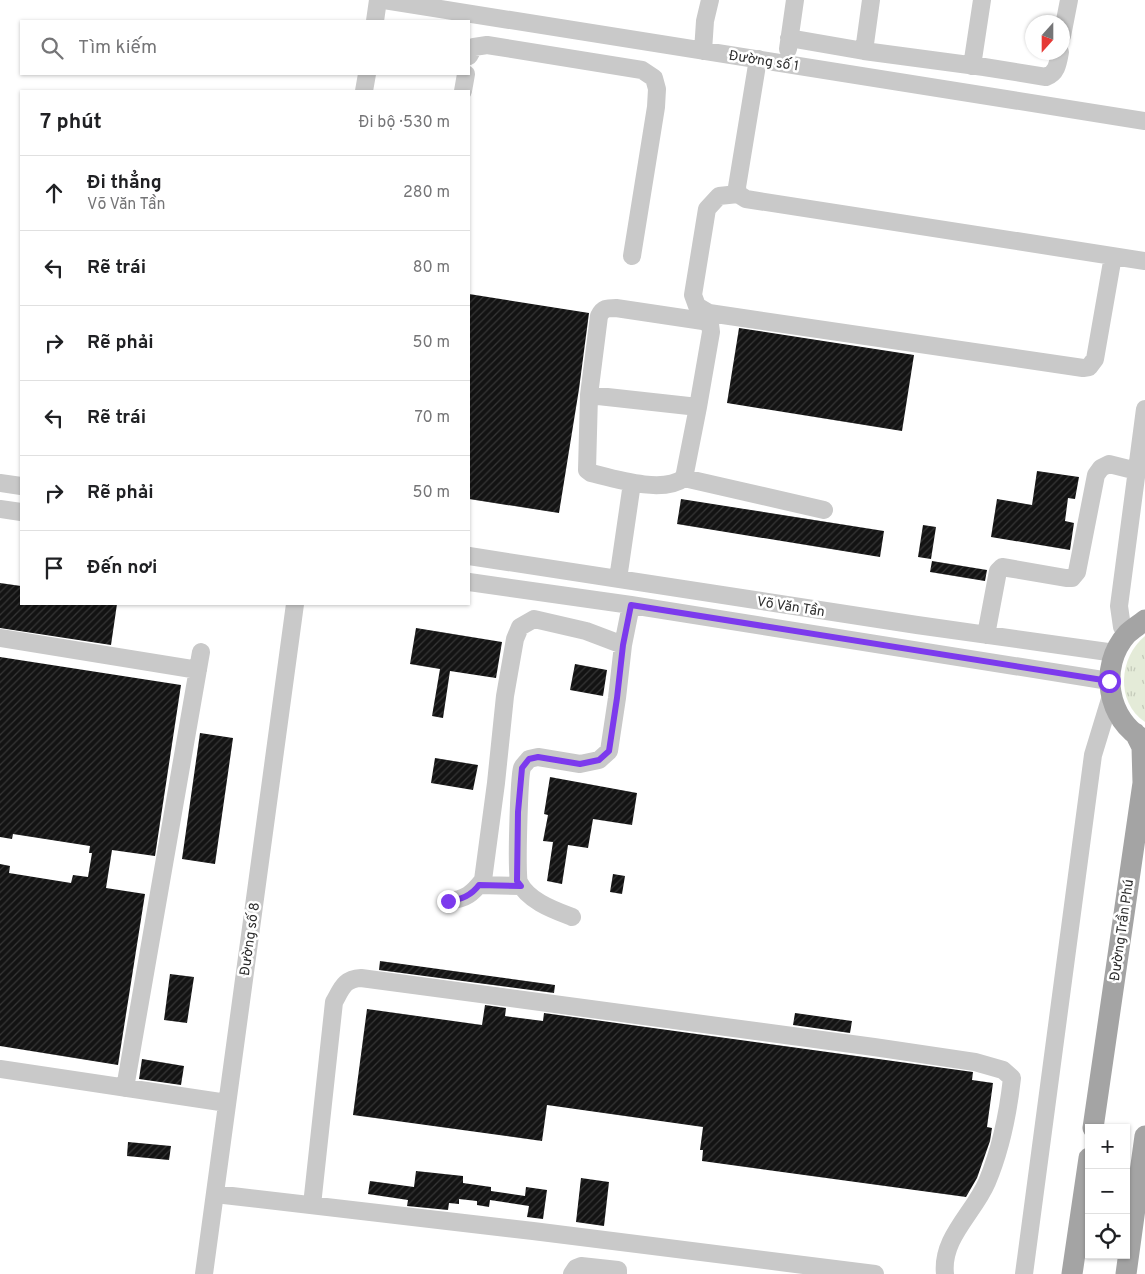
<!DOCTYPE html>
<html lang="vi">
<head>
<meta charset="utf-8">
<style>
	:root { --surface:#fff; --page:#f6f6f6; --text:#202124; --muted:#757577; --line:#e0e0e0 }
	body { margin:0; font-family:Overpass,sans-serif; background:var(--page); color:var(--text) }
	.controls { position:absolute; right:15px; bottom:15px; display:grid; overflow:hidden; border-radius:0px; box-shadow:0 1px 4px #0004 }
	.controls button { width:45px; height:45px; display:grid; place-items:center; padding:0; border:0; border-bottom:1px solid var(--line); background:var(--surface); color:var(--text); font:25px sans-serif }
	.compass { position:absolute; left:1025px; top:15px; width:45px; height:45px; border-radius:50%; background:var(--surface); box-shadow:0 1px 4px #0004; rotate:201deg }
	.stop { position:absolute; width:15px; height:15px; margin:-11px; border:4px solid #7c3aed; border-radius:50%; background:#fff }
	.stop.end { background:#7c3aed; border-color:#fff; box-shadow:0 1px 5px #0008 }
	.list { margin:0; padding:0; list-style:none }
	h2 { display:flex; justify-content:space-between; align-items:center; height:65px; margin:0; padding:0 20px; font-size:21px }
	h2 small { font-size:16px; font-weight:400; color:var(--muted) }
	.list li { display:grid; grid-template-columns:32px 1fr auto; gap:15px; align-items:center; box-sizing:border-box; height:75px; padding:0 20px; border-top:1px solid var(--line) }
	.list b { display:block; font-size:19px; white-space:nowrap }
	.list p { margin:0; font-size:16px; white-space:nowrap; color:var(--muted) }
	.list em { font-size:16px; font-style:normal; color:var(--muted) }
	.icon { flex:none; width:28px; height:28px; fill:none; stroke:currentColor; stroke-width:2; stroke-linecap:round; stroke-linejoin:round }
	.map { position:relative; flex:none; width:1145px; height:1274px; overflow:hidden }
	.search { position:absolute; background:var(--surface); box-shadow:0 1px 4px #0004; left:20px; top:20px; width:450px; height:55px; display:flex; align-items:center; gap:12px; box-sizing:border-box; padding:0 18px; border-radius:0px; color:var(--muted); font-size:19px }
	.panel { position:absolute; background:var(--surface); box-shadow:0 1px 4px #0004; left:20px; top:90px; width:450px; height:515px; border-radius:0px }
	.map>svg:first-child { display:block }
	.grass { fill:url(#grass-tufts) }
	.building { fill:url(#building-hatch) }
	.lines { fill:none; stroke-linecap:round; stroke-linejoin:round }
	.minor { stroke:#c9c9c9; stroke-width:18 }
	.major { stroke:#a4a4a4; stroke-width:21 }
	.route { stroke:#7c3aed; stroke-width:6 }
	.labels { text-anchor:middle; stroke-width:5; stroke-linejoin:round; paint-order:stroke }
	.street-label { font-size:14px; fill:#2c2c2c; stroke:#fff }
</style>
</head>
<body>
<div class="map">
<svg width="1145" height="1274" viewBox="0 0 1145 1274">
	<defs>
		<pattern id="grass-tufts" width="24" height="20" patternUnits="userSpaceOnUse" patternTransform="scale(1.25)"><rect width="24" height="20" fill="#e4ebd8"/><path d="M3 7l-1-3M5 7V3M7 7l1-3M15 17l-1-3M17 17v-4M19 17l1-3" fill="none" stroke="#c4caba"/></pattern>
		<pattern id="building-hatch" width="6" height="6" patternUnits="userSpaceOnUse" patternTransform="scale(1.25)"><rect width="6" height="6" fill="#131313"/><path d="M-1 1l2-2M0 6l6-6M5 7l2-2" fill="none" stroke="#363636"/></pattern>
	</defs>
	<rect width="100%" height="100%" fill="#fff"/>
	<path class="grass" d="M 1145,636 L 1145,722 C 1115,702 1119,657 1145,636 Z"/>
	<path class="building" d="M 469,294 L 589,313 L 579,389 L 559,513 L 469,499 Z
		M 739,328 L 914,355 L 902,431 L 727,403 Z
		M 1037,471 L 1079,477 L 1075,499 L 1068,498 L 1065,521 L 1074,523 L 1070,550 L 991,537 L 997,499 L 1032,505 Z
		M 681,499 L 884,531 L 880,557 L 677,524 Z
		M 923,525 L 936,527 L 931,559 L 918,557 Z
		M 932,561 L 987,570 L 985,581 L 930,572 Z
		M 0,583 L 21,586 L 21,604 L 117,604 L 111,645 L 0,628 Z
		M 416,628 L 502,642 L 496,678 L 450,671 L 443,718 L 432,716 L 440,669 L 410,664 Z
		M 0,657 L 181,685 L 155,856 L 112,850 L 106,888 L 145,894 L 118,1065 L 0,1046 L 0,864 L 10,866 L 9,873 L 71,883 L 73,875 L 88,877 L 92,853 L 89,853 L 90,846 L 13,834 L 12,839 L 0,837 Z
		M 575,664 L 607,670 L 603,696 L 570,690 Z
		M 200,733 L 233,738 L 215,864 L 182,859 Z
		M 435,758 L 478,765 L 473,790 L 431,783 Z
		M 550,777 L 637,793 L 632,825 L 593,819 L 588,848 L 568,845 L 562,884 L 547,881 L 553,842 L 543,841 L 548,815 L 544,814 Z
		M 613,874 L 625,876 L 622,894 L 610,892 Z
		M 380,961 L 555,985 L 554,993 L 379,970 Z
		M 170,974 L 194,977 L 187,1023 L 164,1020 Z
		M 485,1005 L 506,1008 L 505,1016 L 543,1021 L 544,1013 L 973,1072 L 972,1080 L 993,1083 L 987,1127 L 992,1128 L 990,1141 L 977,1178 L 966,1197 L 702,1161 L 703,1150 L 700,1150 L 703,1127 L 547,1105 L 542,1141 L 353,1115 L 367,1009 L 482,1025 Z
		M 795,1013 L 852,1021 L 850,1033 L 793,1025 Z
		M 142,1059 L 184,1066 L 181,1085 L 139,1079 Z
		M 128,1142 L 171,1146 L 169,1160 L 127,1156 Z
		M 416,1171 L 463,1176 L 463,1183 L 491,1187 L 491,1191 L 525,1196 L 526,1187 L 547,1190 L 543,1219 L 527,1217 L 529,1206 L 490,1200 L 489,1207 L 477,1205 L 477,1201 L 459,1199 L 459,1204 L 449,1203 L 448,1210 L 407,1206 L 408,1200 L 368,1194 L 370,1181 L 414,1187 Z
		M 581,1178 L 609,1182 L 604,1226 L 576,1222 Z"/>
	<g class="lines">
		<path class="minor" d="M 384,0 L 1145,121
			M 375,21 L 378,0
			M 1062,36 L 1069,0
			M 789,38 L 864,51 L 984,67 L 1046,77 C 1057,73 1058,63 1060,52
			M 788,49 L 795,0
			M 703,51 L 705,21 L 710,0
			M 864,51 L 871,0
			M 469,56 L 474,47 L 487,45 L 642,70 L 654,78 L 657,89 L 656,107 L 632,256
			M 758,59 L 737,187 L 738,194 L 746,199 L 1145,261
			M 972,66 L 982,0
			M 364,91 L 367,74
			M 463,91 L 466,74
			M 738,194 L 719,196 L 707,209 L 693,295 L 697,306 L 709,313 L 1083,368 L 1089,367 L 1095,359 L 1113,256
			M 589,395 L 698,407
			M 684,478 L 698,407 L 711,332 L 710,324 L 703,321 L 616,308 C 607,308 603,308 599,316 L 589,395 L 587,470 L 591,473 C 615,479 663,494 684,478 L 824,510
			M 0,483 L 21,486
			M 0,509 L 21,512
			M 469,556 L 917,625 L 1115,653
			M 618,579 L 632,483
			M 469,582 L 631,605 L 1109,681
			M 1127,634 L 1122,627 L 1119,606 L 1145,409
			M 986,635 L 998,571 L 1002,567 L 1008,568 L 1066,578 L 1072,578 L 1077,572 L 1096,475 L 1101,468 L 1109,464 L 1137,471
			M 0,638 L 198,670
			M 479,885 L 521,886
			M 448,901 C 466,899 472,894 483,880 L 496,783 L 505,696 L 515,639 L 520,627 L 534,619 L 586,631 L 623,645
			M 572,917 C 554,910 528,901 519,882 C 516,877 519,777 522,768 C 523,765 527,762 529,759 L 538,757 L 580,764 L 599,760 L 609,751 L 617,698 L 623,645 L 631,605
			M 0,1069 L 227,1103
			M 125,1088 L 201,652
			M 215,1194 L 533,1231 L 875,1274
			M 312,1205 L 334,1002 C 342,988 344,979 361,978 L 874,1047 L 975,1062 L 1003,1070 L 1012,1078 C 1008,1114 1001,1149 987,1182 C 974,1213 941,1238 945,1274
			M 204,1274 L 295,604
			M 572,1274 L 576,1268 L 581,1266 L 618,1270 L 618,1274
			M 1024,1274 L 1093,755 L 1111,696"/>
		<path class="major" d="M 1145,620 C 1139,625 1132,629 1127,634 C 1098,666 1107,721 1145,740
			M 1093,1128 L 1143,783 L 1142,747 L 1135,733
			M 1072,1274 L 1089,1158
			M 1126,1274 L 1145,1136"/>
	</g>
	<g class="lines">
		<path class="route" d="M 448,901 C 461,900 471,896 479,885 L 521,886 L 517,881 L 518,812 L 522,768 L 529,759 L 538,757 L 580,764 L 599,760 L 609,751 L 617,698 L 623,645 L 631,605 L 1109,681"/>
	</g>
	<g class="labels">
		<g class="street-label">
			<text transform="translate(764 60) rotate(9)" y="5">Đường số 1</text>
			<text transform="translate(791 606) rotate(9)" y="5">Võ Văn Tần</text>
			<text transform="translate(1121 930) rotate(-82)" y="5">Đường Trần Phú</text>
			<text transform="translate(249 939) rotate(-82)" y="5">Đường số 8</text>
		</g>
	</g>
</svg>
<div class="controls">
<button>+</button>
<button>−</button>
<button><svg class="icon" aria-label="locate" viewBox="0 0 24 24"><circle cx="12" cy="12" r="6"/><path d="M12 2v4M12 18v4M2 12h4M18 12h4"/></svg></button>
</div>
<svg class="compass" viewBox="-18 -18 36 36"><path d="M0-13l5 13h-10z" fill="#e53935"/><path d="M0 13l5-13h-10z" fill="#757577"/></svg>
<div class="stop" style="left:1109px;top:681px"></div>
<div class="stop end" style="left:448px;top:901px"></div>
<div class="search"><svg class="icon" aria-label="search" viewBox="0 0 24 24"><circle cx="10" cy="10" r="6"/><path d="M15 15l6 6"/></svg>Tìm kiếm</div>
<section class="panel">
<h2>7 phút<small>Đi bộ · 530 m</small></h2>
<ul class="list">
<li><svg class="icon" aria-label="ahead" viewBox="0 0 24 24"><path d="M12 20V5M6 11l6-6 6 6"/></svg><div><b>Đi thẳng</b><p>Võ Văn Tần</p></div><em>280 m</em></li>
<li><svg class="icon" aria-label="left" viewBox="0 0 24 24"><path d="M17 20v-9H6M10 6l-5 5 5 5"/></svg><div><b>Rẽ trái</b></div><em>80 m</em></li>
<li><svg class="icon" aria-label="right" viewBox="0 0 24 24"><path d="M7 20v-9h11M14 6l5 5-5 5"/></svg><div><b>Rẽ phải</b></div><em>50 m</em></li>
<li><svg class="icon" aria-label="left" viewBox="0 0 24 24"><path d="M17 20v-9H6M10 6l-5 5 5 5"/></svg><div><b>Rẽ trái</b></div><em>70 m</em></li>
<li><svg class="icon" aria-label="right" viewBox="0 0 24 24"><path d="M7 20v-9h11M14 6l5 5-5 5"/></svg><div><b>Rẽ phải</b></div><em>50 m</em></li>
<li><svg class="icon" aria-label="arrive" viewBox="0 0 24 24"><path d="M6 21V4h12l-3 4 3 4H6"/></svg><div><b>Đến nơi</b></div></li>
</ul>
</section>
</div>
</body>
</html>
